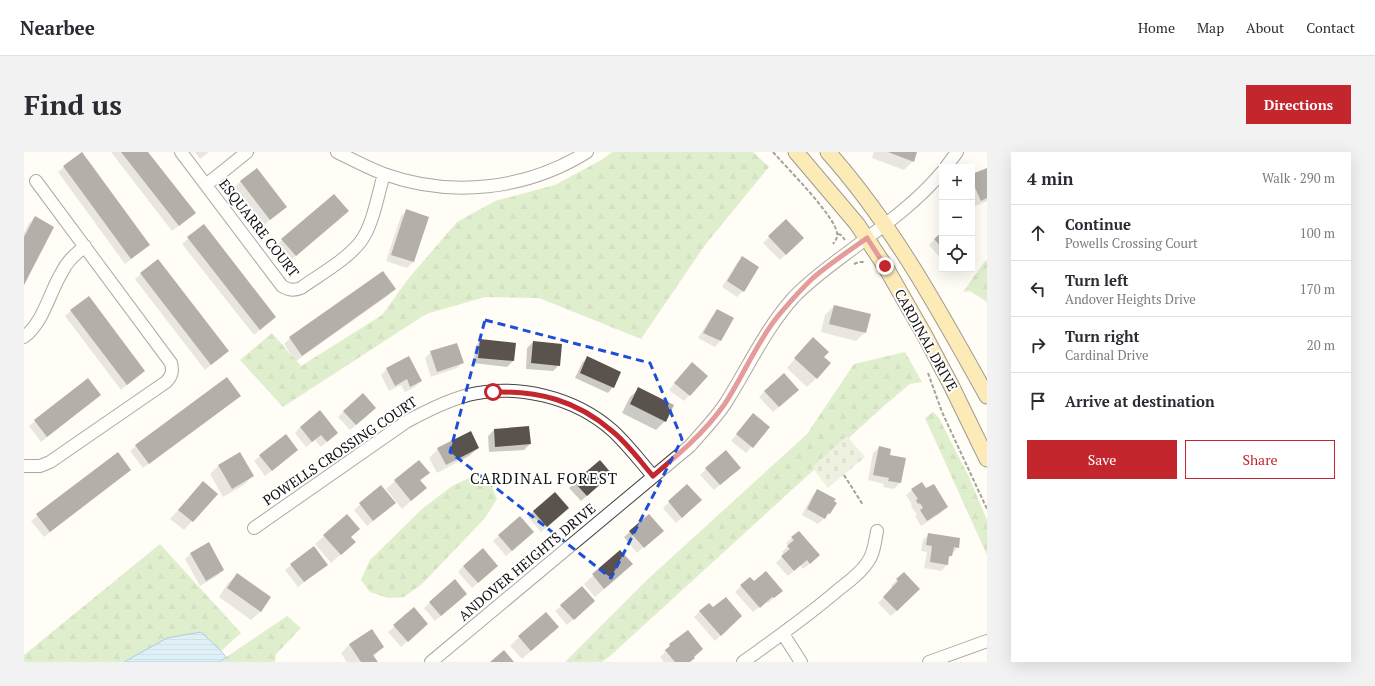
<!DOCTYPE html>
<html lang="en">
<head>
<meta charset="utf-8">
<style>
	:root { --surface:#fff; --page:#f2f2f3; --text:#2b2b33; --muted:#7c7c81; --line:#e1e1e2; --accent:#c4262e }
	body { margin:0; font-family:"PT Serif",serif; background:var(--page); color:var(--text) }
	.controls { position:absolute; right:12px; top:12px; display:grid; overflow:hidden; border-radius:0px; box-shadow:0 4px 16px #0002 }
	.controls button { width:36px; height:36px; display:grid; place-items:center; padding:0; border:0; border-bottom:1px solid var(--line); background:var(--surface); color:var(--text); font:20px sans-serif }
	.stop { position:absolute; width:12px; height:12px; margin:-9px; border:3px solid #c4262e; border-radius:50%; background:#fff }
	.stop.end { background:#c4262e; border-color:#fff; box-shadow:0 1px 4px #0008 }
	.list { margin:0; padding:0; list-style:none }
	h2 { display:flex; justify-content:space-between; align-items:center; height:52px; margin:0; padding:0 16px; font-size:17px }
	h2 small { font-size:13px; font-weight:400; color:var(--muted) }
	.list li { display:grid; grid-template-columns:26px 1fr auto; gap:12px; align-items:center; box-sizing:border-box; height:56px; padding:0 16px; border-top:1px solid var(--line) }
	.list b { display:block; font-size:15px; white-space:nowrap }
	.list p { margin:0; font-size:13px; white-space:nowrap; color:var(--muted) }
	.list em { font-size:13px; font-style:normal; color:var(--muted) }
	.actions { display:flex; gap:8px; padding:12px 16px }
	.actions a { flex:1; padding:9px 0; border:1px solid var(--accent); border-radius:0px; text-align:center; font-size:14px; color:var(--accent) }
	.actions .main { background:var(--accent); color:#fff }
	.icon { flex:none; width:22px; height:22px; fill:none; stroke:currentColor; stroke-width:2; stroke-linecap:round; stroke-linejoin:round }
	.map { position:relative; flex:none; width:963px; height:510px; overflow:hidden; border-radius:0px }
	header { display:flex; align-items:center; gap:24px; box-sizing:border-box; height:56px; padding:0 20px; background:var(--surface); border-bottom:1px solid var(--line) }
	header strong { font-size:19px }
	nav { display:flex; gap:22px; margin-inline-start:auto; font-size:14px }
	.intro { display:flex; align-items:center; justify-content:space-between; box-sizing:border-box; height:96px; padding:0 24px }
	h1 { margin:0; font-size:28px }
	.button { padding:10px 18px; border-radius:0px; background:var(--accent); color:#fff; font-size:14px; font-weight:700 }
	main { display:flex; gap:24px; padding:0 24px }
	aside { flex:1; background:var(--surface); border-radius:0px; box-shadow:0 4px 16px #0002 }
	.map>svg:first-child { display:block }
	.forest { fill:url(#forest-firs) }
	.cemetery { fill:url(#cemetery-stones) }
	.water { fill:url(#water-rules); stroke:#3f96cf }
	.shadow { fill:#0003 }
	.building { fill:#5a524d }
	.lines { fill:none; stroke-linecap:round; stroke-linejoin:round }
	.minor-casing { stroke:#444; stroke-width:14 }
	.major-casing { stroke:#222; stroke-width:17 }
	.path { stroke:#333; stroke-width:2; stroke-dasharray:4 2; stroke-linecap:butt }
	.minor { stroke:#fff; stroke-width:12 }
	.major { stroke:#f9d66b; stroke-width:15 }
	.route { stroke:#c4262e; stroke-width:5 }
	.marked { fill:none; stroke:#1d4ed8; stroke-width:3; stroke-dasharray:8 5; stroke-linejoin:round }
	.labels { text-anchor:middle; stroke-width:4; stroke-linejoin:round; paint-order:stroke }
	.street-label { font-size:14px; fill:#111; stroke:#fff }
	.neighbourhood-label { font-size:15px; letter-spacing:1px; fill:#111; stroke:#fff }
</style>
</head>
<body>
<header>
<strong>Nearbee</strong>
<nav><a>Home</a><a>Map</a><a>About</a><a>Contact</a></nav>
</header>
<div class="intro"><h1>Find us</h1><a class="button">Directions</a></div>
<main>
<div class="map">
<svg width="963" height="510" viewBox="0 0 963 510">
	<defs>
		<pattern id="forest-firs" width="22" height="20" patternUnits="userSpaceOnUse"><rect width="22" height="20" fill="#b9dc9c"/><path d="M5 1l3.5 6h-7zM16 11l3.5 6h-7z" fill="#9ebc85"/></pattern>
		<pattern id="cemetery-stones" width="16" height="16" patternUnits="userSpaceOnUse"><rect width="16" height="16" fill="#d9e3c4"/><path d="M2 7V4a2 2 0 0 1 4 0v3zM10 15v-3a2 2 0 0 1 4 0v3z" fill="#b9c2a7"/></pattern>
		<pattern id="water-rules" width="6" height="5" patternUnits="userSpaceOnUse"><rect width="6" height="5" fill="#b9e0f7"/><path d="M0 2.5h6" fill="none" stroke="#9ebfd3"/></pattern>
	</defs>
	<rect width="100%" height="100%" fill="#fffdf5"/>
	<path class="forest" d="M 588,0 L 729,0 L 745,15 L 681,93 L 617,187 L 515,146 L 461,145 L 402,162 L 259,255 L 216,208 L 248,181 L 277,214 L 358,163 L 384,127 L 433,70 L 471,49 L 531,33 L 579,7 Z
		M 963,108 L 963,150 L 946,139 L 939,140 L 961,109 Z
		M 881,200 L 898,230 L 886,232 L 862,252 L 586,504 L 578,510 L 541,510 L 624,427 L 783,282 L 830,212 Z
		M 909,260 L 915,266 L 945,325 L 963,368 L 963,403 L 901,266 Z
		M 447,325 L 467,332 L 473,347 L 461,366 L 398,432 L 380,445 L 364,446 L 346,440 L 337,428 L 346,408 L 398,357 L 428,334 Z
		M 136,392 L 217,481 L 197,499 L 177,480 L 100,510 L 0,510 L 0,503 Z
		M 263,464 L 277,476 L 252,502 L 251,510 L 195,510 Z"/>
	<path class="cemetery" d="M 823,284 L 841,305 L 804,336 L 788,315 Z"/>
	<path class="water" d="M 177,480 L 197,499 L 202,505 L 195,510 L 100,510 L 143,486 Z"/>
	<path class="shadow" d="M 87,0 L 123,0 L 165,66 L 148,79 Z
		M 171,0 L 185,0 L 176,7 Z
		M 850,0 L 892,0 L 889,9 L 880,18 L 848,6 Z
		M 40,15 L 125,93 L 101,112 L 34,20 Z
		M 963,17 L 963,49 L 951,54 L 948,47 L 948,23 Z
		M 217,29 L 261,55 L 240,73 L 211,35 Z
		M 383,59 L 404,66 L 389,110 L 383,116 L 362,109 L 377,64 Z
		M 318,65 L 266,109 L 252,94 L 258,88 Z
		M 11,66 L 0,131 L 0,81 L 5,71 Z
		M 762,68 L 779,86 L 756,108 L 739,91 Z
		M 179,74 L 251,165 L 230,183 L 158,92 Z
		M 918,81 L 918,108 L 905,93 Z
		M 719,105 L 719,139 L 713,145 L 698,135 L 713,111 Z
		M 117,122 L 198,204 L 181,218 L 111,127 Z
		M 370,137 L 365,143 L 272,209 L 260,192 L 266,186 Z
		M 810,154 L 841,180 L 832,189 L 797,180 L 801,163 Z
		M 693,158 L 696,189 L 691,195 L 674,186 L 688,164 Z
		M 47,159 L 120,219 L 97,238 L 41,164 Z
		M 456,188 L 489,209 L 483,215 L 449,211 L 451,194 Z
		M 509,190 L 535,213 L 529,219 L 502,217 L 503,196 Z
		M 781,195 L 792,226 L 783,235 L 763,216 Z
		M 407,200 L 438,211 L 433,216 L 407,225 L 401,206 Z
		M 563,206 L 589,235 L 584,241 L 551,226 L 558,211 Z
		M 363,217 L 397,229 L 391,235 L 381,240 L 377,233 L 365,239 L 357,223 Z
		M 662,217 L 682,224 L 660,249 L 645,238 Z
		M 64,227 L 76,243 L 17,290 L 5,274 Z
		M 615,237 L 641,269 L 632,278 L 598,261 L 606,245 Z
		M 741,239 L 768,244 L 749,260 L 735,245 Z
		M 210,249 L 119,316 L 106,299 L 112,294 Z
		M 320,259 L 345,262 L 326,278 L 314,265 Z
		M 729,262 L 745,275 L 722,301 L 707,289 Z
		M 276,275 L 313,281 L 297,295 L 291,288 L 282,295 L 271,281 Z
		M 504,276 L 506,292 L 500,298 L 465,300 L 464,284 L 470,278 Z
		M 855,295 L 865,303 L 881,307 L 876,331 L 870,337 L 859,335 L 860,332 L 844,328 L 849,301 Z
		M 454,296 L 445,304 L 413,321 L 405,306 L 414,297 Z
		M 273,298 L 241,324 L 230,309 L 236,304 Z
		M 93,301 L 106,318 L 20,385 L 7,369 Z
		M 194,314 L 229,323 L 221,332 L 199,345 L 186,322 Z
		M 682,317 L 710,321 L 690,338 L 676,323 Z
		M 404,321 L 396,329 L 402,336 L 378,357 L 362,337 L 371,329 Z
		M 581,328 L 557,349 L 545,336 L 551,331 Z
		M 179,331 L 192,342 L 160,378 L 146,367 Z
		M 663,333 L 671,354 L 652,371 L 639,356 Z
		M 357,334 L 371,351 L 343,374 L 330,358 Z
		M 794,338 L 811,351 L 805,362 L 794,372 L 778,363 L 788,344 Z
		M 888,338 L 902,338 L 923,355 L 917,361 L 897,374 L 891,364 L 893,362 L 887,355 L 888,353 L 882,343 Z
		M 510,359 L 538,361 L 517,380 L 504,365 Z
		M 625,363 L 632,384 L 613,401 L 600,385 Z
		M 496,365 L 503,386 L 482,404 L 469,389 Z
		M 905,382 L 934,395 L 928,402 L 924,407 L 923,413 L 917,419 L 900,416 L 903,400 L 897,399 L 899,388 Z
		M 300,384 L 326,385 L 322,398 L 307,411 L 291,392 Z
		M 768,386 L 789,409 L 779,417 L 776,413 L 764,424 L 752,411 L 760,403 L 758,400 L 764,394 L 762,391 Z
		M 596,399 L 599,421 L 571,445 L 560,432 Z
		M 167,401 L 199,418 L 193,424 L 176,434 L 161,407 Z
		M 267,413 L 302,413 L 274,435 L 261,418 Z
		M 439,414 L 467,419 L 448,436 L 434,420 Z
		M 880,421 L 895,437 L 867,464 L 854,451 L 869,436 L 867,434 Z
		M 213,423 L 246,445 L 236,460 L 227,468 L 195,445 L 204,431 Z
		M 726,426 L 730,430 L 758,439 L 744,451 L 742,450 L 729,460 L 711,440 Z
		M 430,429 L 436,448 L 411,469 L 400,456 Z
		M 570,449 L 543,473 L 531,459 L 537,454 Z
		M 390,457 L 397,477 L 377,495 L 364,480 Z
		M 689,457 L 711,470 L 691,489 L 670,465 L 676,459 Z
		M 664,479 L 666,510 L 640,510 L 636,505 L 641,500 L 640,499 Z
		M 525,483 L 498,507 L 486,494 L 495,485 Z
		M 326,492 L 359,495 L 349,505 L 353,510 L 323,510 L 317,501 Z"/>
	<path class="building" d="M 58,0 L 126,93 L 107,107 L 39,14 Z
		M 97,0 L 124,0 L 172,61 L 155,74 Z
		M 864,0 L 893,0 L 890,10 Z
		M 233,16 L 263,55 L 246,68 L 216,29 Z
		M 963,16 L 963,46 L 957,49 L 948,29 L 948,22 Z
		M 310,42 L 325,59 L 272,104 L 257,87 Z
		M 382,57 L 405,65 L 390,110 L 367,103 Z
		M 11,64 L 30,75 L 0,133 L 0,85 Z
		M 762,67 L 780,86 L 762,103 L 744,84 Z
		M 180,72 L 252,165 L 236,178 L 163,85 Z
		M 918,80 L 918,96 L 910,87 Z
		M 718,104 L 735,115 L 720,140 L 703,129 Z
		M 134,107 L 205,199 L 187,213 L 116,121 Z
		M 359,119 L 372,137 L 278,204 L 265,185 Z
		M 65,144 L 121,219 L 103,233 L 46,158 Z
		M 810,153 L 847,162 L 842,181 L 805,172 Z
		M 693,157 L 710,166 L 697,189 L 679,181 Z
		M 789,185 L 805,200 L 800,205 L 807,211 L 793,227 L 770,206 Z
		M 456,187 L 492,191 L 490,209 L 454,206 Z
		M 509,189 L 538,192 L 536,214 L 507,211 Z
		M 433,191 L 440,211 L 413,220 L 406,199 Z
		M 385,204 L 398,229 L 386,235 L 383,227 L 371,234 L 362,216 Z
		M 563,204 L 597,220 L 590,236 L 556,221 Z
		M 668,210 L 684,224 L 666,244 L 650,231 Z
		M 760,221 L 775,238 L 755,255 L 740,239 Z
		M 203,225 L 217,244 L 125,312 L 111,293 Z
		M 64,226 L 77,243 L 23,285 L 10,268 Z
		M 614,235 L 650,253 L 642,270 L 606,252 Z
		M 339,241 L 352,256 L 332,273 L 319,259 Z
		M 296,258 L 314,281 L 303,290 L 297,283 L 288,290 L 276,275 Z
		M 729,261 L 746,275 L 729,296 L 712,282 Z
		M 505,274 L 507,292 L 471,295 L 470,277 Z
		M 447,279 L 455,296 L 422,313 L 413,296 Z
		M 262,282 L 274,298 L 248,319 L 235,303 Z
		M 855,294 L 867,297 L 866,303 L 882,306 L 877,331 L 864,329 L 865,326 L 849,323 Z
		M 702,298 L 717,316 L 696,333 L 681,316 Z
		M 94,300 L 107,318 L 26,380 L 12,362 Z
		M 216,300 L 230,324 L 208,337 L 194,313 Z
		M 395,308 L 406,321 L 396,328 L 403,336 L 387,349 L 370,328 Z
		M 576,308 L 588,322 L 563,344 L 550,330 Z
		M 179,329 L 194,342 L 169,370 L 154,358 Z
		M 898,330 L 902,336 L 910,332 L 924,355 L 903,369 L 896,358 L 899,356 L 896,351 L 894,352 L 892,348 L 894,347 L 887,337 Z
		M 663,332 L 678,348 L 658,366 L 644,349 Z
		M 357,333 L 372,351 L 349,369 L 335,351 Z
		M 793,337 L 812,347 L 810,349 L 813,351 L 806,362 L 804,361 L 801,367 L 783,357 Z
		M 531,340 L 545,356 L 523,375 L 509,359 Z
		M 323,362 L 336,377 L 327,385 L 332,390 L 317,403 L 299,383 Z
		M 625,362 L 640,379 L 620,396 L 605,379 Z
		M 496,364 L 510,380 L 488,399 L 474,383 Z
		M 775,379 L 796,403 L 786,412 L 783,408 L 770,419 L 757,404 L 766,397 L 763,394 L 770,388 L 767,385 Z
		M 904,381 L 936,386 L 935,396 L 930,395 L 928,404 L 925,404 L 924,413 L 906,410 L 908,394 L 902,393 Z
		M 185,390 L 200,418 L 182,429 L 166,401 Z
		M 290,394 L 304,413 L 280,430 L 266,412 Z
		M 459,396 L 474,414 L 454,431 L 439,414 Z
		M 596,398 L 609,412 L 580,437 L 568,422 Z
		M 742,419 L 759,439 L 750,446 L 748,445 L 736,456 L 716,433 L 726,425 L 730,429 Z
		M 880,420 L 896,437 L 873,459 L 859,445 L 874,429 L 872,427 Z
		M 213,421 L 247,445 L 237,460 L 203,436 Z
		M 431,427 L 443,442 L 417,464 L 405,450 Z
		M 558,434 L 571,449 L 550,468 L 536,453 Z
		M 702,445 L 718,464 L 697,484 L 675,459 L 685,451 L 689,455 Z
		M 390,455 L 404,472 L 384,490 L 369,473 Z
		M 522,460 L 535,475 L 507,499 L 494,484 Z
		M 348,477 L 360,495 L 349,503 L 354,510 L 337,510 L 325,492 Z
		M 664,478 L 679,497 L 670,505 L 671,506 L 666,510 L 651,510 L 641,498 L 646,494 L 645,492 Z
		M 480,498 L 490,510 L 466,510 Z"/>
	<g class="lines">
		<defs>
			<path id="minor" d="M 157,0 L 258,134 C 265,138 269,139 277,136 C 295,123 324,107 337,89 C 349,73 354,42 360,22
				M 313,0 C 329,8 344,16 360,22 C 427,46 502,38 563,0
				M 922,15 L 933,0
				M 182,33 L 223,0
				M 0,185 C 20,170 25,141 38,120 C 43,109 52,102 61,94
				M 0,314 L 16,314 L 26,310 L 142,230 C 148,224 149,219 147,211 L 12,29
				M 230,376 L 382,270 C 402,259 422,249 444,243 C 493,231 551,245 589,279 C 604,293 616,309 629,324
				M 759,482 L 777,510
				M 407,510 L 666,294 C 678,280 691,267 701,252 C 724,216 741,177 770,145 C 788,126 810,111 831,95 C 862,72 893,50 918,20
				M 719,510 C 751,487 784,464 814,438 C 824,430 836,422 843,411 C 850,402 851,390 853,379
				M 905,510 L 963,489"/>
			<path id="major" d="M 772,0 L 833,72 L 861,114 L 901,184 L 927,233 L 963,307
				M 804,0 C 869,73 916,160 963,244"/>
		</defs>
		<use href="#minor" class="minor-casing"/>
		<use href="#major" class="major-casing"/>
		<path class="path" d="M 749,0 C 762,15 811,64 813,81 C 814,85 812,88 809,92
			M 814,82 L 817,83 L 821,88
			M 830,112 L 835,110 L 841,110
			M 904,221 L 918,260 L 963,357
			M 820,323 L 839,353"/>
		<use href="#minor" class="minor"/>
		<use href="#major" class="major"/>
	</g>
	<g class="lines">
		<path class="route" d="M 469,240 C 515,239 552,248 588,279 C 604,292 616,309 629,324 C 655,302 680,281 700,253 C 719,225 732,191 754,164 C 765,151 776,138 789,126 C 805,112 825,99 843,86 L 861,114"/>
	</g>
	<path d="M0 0H963V510H0ZM 461,168 L 626,211 L 658,287 L 587,426 L 426,300 Z" fill="#fffdf5" fill-opacity=".55" fill-rule="evenodd"/>
	<path class="marked" d="M 461,168 L 626,211 L 658,287 L 587,426 L 426,300 Z"/>
	<g class="labels">
		<g class="street-label">
			<text transform="translate(235 76) rotate(52)" y="5">ESQUARRE COURT</text>
			<text transform="translate(902 188) rotate(61)" y="5">CARDINAL DRIVE</text>
			<text transform="translate(316 299) rotate(-34)" y="5">POWELLS CROSSING COURT</text>
			<text transform="translate(503 410) rotate(-40)" y="5">ANDOVER HEIGHTS DRIVE</text>
		</g>
		<g class="neighbourhood-label">
			<text x="520" y="332">CARDINAL FOREST</text>
		</g>
	</g>
</svg>
<div class="controls">
<button>+</button>
<button>−</button>
<button><svg class="icon" aria-label="locate" viewBox="0 0 24 24"><circle cx="12" cy="12" r="6"/><path d="M12 2v4M12 18v4M2 12h4M18 12h4"/></svg></button>
</div>
<div class="stop" style="left:469px;top:240px"></div>
<div class="stop end" style="left:861px;top:114px"></div>
</div>
<aside>
<h2>4 min<small>Walk · 290 m</small></h2>
<ul class="list">
<li><svg class="icon" aria-label="ahead" viewBox="0 0 24 24"><path d="M12 20V5M6 11l6-6 6 6"/></svg><div><b>Continue</b><p>Powells Crossing Court</p></div><em>100 m</em></li>
<li><svg class="icon" aria-label="left" viewBox="0 0 24 24"><path d="M17 20v-9H6M10 6l-5 5 5 5"/></svg><div><b>Turn left</b><p>Andover Heights Drive</p></div><em>170 m</em></li>
<li><svg class="icon" aria-label="right" viewBox="0 0 24 24"><path d="M7 20v-9h11M14 6l5 5-5 5"/></svg><div><b>Turn right</b><p>Cardinal Drive</p></div><em>20 m</em></li>
<li><svg class="icon" aria-label="arrive" viewBox="0 0 24 24"><path d="M6 21V4h12l-3 4 3 4H6"/></svg><div><b>Arrive at destination</b></div></li>
</ul>
<div class="actions"><a class="main">Save</a><a>Share</a></div>
</aside>
</main>
</body>
</html>
